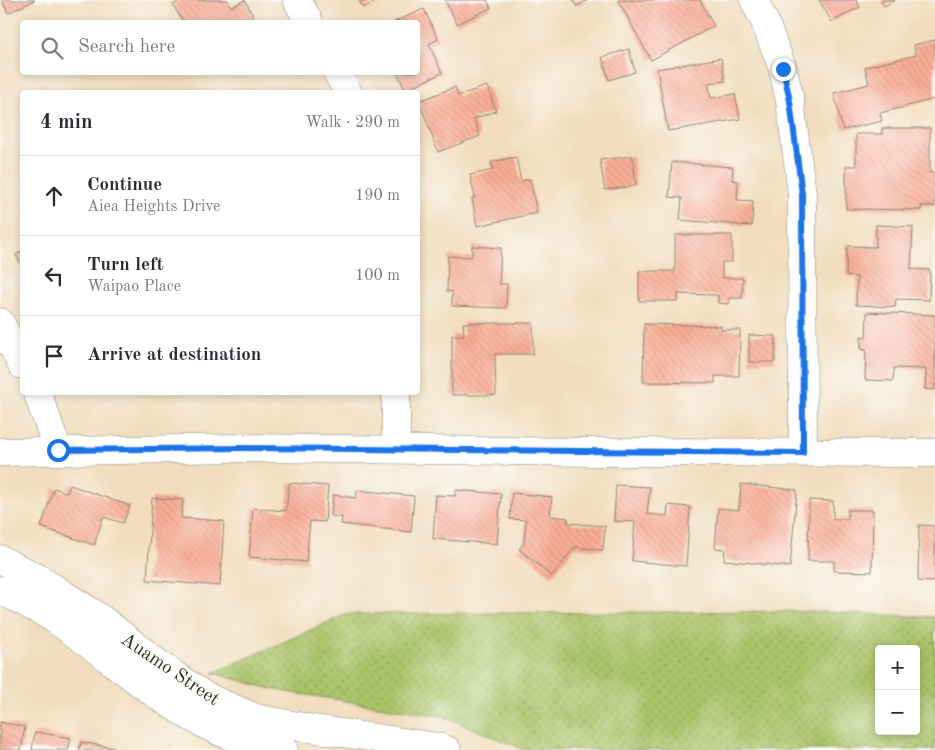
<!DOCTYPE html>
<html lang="en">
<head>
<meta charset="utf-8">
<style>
	:root { --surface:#fff; --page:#f7f7f7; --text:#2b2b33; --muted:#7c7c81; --line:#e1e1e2 }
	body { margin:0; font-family:"Old Standard TT",serif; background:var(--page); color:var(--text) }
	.controls { position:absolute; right:15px; bottom:15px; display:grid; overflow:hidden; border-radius:5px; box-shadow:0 2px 8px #0003 }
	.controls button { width:45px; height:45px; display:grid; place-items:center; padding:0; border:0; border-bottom:1px solid var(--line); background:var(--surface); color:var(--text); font:25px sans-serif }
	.stop { position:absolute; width:15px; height:15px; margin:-11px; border:4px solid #1a73e8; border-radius:50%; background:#fff }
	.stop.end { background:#1a73e8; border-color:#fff; box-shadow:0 1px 5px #0008 }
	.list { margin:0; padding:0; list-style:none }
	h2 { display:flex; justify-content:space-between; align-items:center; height:65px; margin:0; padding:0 20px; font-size:21px }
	h2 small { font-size:16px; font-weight:400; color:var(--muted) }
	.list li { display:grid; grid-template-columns:32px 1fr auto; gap:15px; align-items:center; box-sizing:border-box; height:80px; padding:0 20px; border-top:1px solid var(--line) }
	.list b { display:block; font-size:19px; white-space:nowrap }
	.list p { margin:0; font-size:16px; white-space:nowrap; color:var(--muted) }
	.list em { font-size:16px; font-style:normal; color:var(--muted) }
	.icon { flex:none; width:28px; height:28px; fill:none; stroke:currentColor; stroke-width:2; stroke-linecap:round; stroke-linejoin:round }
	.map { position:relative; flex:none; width:935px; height:750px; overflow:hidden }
	.search { position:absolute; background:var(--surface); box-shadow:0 2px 8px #0003; left:20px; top:20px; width:400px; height:55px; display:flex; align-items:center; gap:12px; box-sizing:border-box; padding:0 18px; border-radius:5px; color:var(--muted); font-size:19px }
	.panel { position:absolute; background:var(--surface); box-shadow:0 2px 8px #0003; left:20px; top:90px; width:400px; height:305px; border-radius:5px }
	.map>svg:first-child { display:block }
	.grass { fill:url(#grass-dots); stroke:#6a764a; fill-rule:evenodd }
	.building { fill:url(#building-back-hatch) }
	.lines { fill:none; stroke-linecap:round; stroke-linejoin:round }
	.minor-casing { stroke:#8e8474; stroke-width:29 }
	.minor { stroke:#fff; stroke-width:28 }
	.route { stroke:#1a73e8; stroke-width:6 }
	.labels { text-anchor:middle; stroke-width:5; stroke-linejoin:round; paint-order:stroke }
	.street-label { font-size:19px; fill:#2b2b2b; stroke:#fdfcf7 }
</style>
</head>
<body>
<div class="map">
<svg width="935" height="750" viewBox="0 0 935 750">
	<defs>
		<pattern id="grass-dots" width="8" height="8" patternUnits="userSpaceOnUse" patternTransform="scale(1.25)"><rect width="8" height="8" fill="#aac268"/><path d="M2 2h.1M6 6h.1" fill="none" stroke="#8b9e56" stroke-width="1.8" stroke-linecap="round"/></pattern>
		<pattern id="building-back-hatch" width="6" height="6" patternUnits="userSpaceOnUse" patternTransform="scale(1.25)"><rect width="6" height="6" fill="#f9ad97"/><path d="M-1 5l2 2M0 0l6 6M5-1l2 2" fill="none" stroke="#d69582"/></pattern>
	</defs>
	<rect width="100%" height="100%" fill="#fdfcf7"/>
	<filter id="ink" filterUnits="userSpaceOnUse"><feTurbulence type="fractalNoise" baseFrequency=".02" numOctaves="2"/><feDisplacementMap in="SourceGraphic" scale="10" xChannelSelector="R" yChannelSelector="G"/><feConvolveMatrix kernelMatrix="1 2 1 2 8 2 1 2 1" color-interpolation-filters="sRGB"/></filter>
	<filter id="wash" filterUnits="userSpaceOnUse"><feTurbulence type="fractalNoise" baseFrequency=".0096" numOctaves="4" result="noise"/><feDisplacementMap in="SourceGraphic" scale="20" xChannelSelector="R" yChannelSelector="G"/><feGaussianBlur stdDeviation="1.12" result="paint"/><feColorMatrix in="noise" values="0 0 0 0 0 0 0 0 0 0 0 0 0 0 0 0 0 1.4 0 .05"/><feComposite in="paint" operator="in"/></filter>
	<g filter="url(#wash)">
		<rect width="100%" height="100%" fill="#f1ddbd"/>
		<path class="grass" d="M 794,611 L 935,617 L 935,750 L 525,750 L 442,716 L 275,690 L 213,673 L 347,614 ZM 879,649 L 916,649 L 916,731 L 879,731 Z"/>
		<g id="blocks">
			<path class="building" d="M 2,0 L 35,0 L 8,13 Z
				M 181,0 L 227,0 L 231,7 L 245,0 L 256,22 L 183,22 L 173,5 Z
				M 359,0 L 380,0 L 363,8 Z
				M 445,0 L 487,0 L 491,8 L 457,24 Z
				M 573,0 L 588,0 L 576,6 Z
				M 618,0 L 700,0 L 714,26 L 651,60 Z
				M 819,0 L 856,0 L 860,7 L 832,22 Z
				M 881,0 L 895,0 L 884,6 Z
				M 424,9 L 438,39 L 429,44 L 442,73 L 405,90 L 397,72 L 418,72 L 418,22 L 394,22 Z
				M 935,40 L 935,99 L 880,113 L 882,121 L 843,130 L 834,93 L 869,84 L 865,67 L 916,55 L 914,45 Z
				M 629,49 L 635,72 L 609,80 L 602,57 Z
				M 721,58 L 725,81 L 708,83 L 711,98 L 735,94 L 740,119 L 668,131 L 657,69 Z
				M 487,86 L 496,111 L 474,119 L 480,136 L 438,152 L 419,101 L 455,87 L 458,96 Z
				M 882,128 L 930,128 L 930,173 L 935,173 L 935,206 L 921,206 L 921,210 L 846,209 L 846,166 L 856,166 L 856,134 L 882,134 Z
				M 633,156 L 636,186 L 605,190 L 600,160 Z
				M 516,157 L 521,181 L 530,179 L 537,213 L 477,226 L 472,198 L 475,198 L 470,175 L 493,170 L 491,162 Z
				M 672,162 L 733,167 L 732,180 L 738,181 L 737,200 L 753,201 L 752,226 L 680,220 L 682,198 L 669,197 Z
				M 876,225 L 913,227 L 911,269 L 930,270 L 929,300 L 896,299 L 895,307 L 856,305 L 857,277 L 846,276 L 847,246 L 876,247 Z
				M 675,235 L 732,235 L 732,262 L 722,262 L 722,278 L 743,278 L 742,298 L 729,298 L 729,304 L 718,303 L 718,295 L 678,294 L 678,301 L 639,301 L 639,271 L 675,271 Z
				M 472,246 L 501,248 L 499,284 L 507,284 L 506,308 L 452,306 L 452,291 L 447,292 L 448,256 L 472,257 Z
				M 22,251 L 22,267 L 16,255 Z
				M 867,312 L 935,315 L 935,390 L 925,389 L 926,369 L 894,368 L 893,381 L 865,380 L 866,350 L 861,349 L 861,336 L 866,337 Z
				M 463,323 L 533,323 L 533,354 L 495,354 L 496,395 L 452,395 L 452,335 L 464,335 Z
				M 644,324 L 721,326 L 721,330 L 740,330 L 739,376 L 715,376 L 715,383 L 643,382 Z
				M 749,335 L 776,336 L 775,362 L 749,362 Z
				M 289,483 L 328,486 L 325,522 L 310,521 L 306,562 L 249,557 L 253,508 L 286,511 Z
				M 741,484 L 797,490 L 790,567 L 724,560 L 725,549 L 715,548 L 718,508 L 739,510 Z
				M 70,485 L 130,506 L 123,523 L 103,517 L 94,545 L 41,527 L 54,488 L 67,493 Z
				M 616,485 L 650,487 L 647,514 L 667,516 L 668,505 L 690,507 L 686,566 L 632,561 L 635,522 L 614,521 Z
				M 357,490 L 414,496 L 411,532 L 341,524 L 342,517 L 331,516 L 333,495 L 356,498 Z
				M 455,490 L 501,494 L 497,544 L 433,539 L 436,495 L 455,496 Z
				M 512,493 L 552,497 L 550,516 L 568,518 L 568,523 L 605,526 L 603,550 L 575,547 L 552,576 L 519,549 L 524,543 L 526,520 L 510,519 Z
				M 152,498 L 183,500 L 181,518 L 224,521 L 220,586 L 147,580 Z
				M 809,500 L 833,501 L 833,519 L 848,519 L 848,510 L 873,510 L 872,572 L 834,571 L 834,561 L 808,561 Z
				M 919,525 L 935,526 L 935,582 L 918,581 Z
				M 0,722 L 25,727 L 21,750 L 0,750 Z
				M 35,732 L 71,738 L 68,750 L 32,750 Z
				M 81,742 L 114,748 L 113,750 L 79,750 Z"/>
		</g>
	</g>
	<g filter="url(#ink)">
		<use href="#blocks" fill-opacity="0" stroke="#8e8474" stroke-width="1"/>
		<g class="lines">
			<defs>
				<path id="minor" d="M 297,0 L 309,22
					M 754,0 L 764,20 L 783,69 L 790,101 L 802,194 L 803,453
					M 337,72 L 348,92
					M 0,322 L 22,365
					M 37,392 L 58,450
					M 396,392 L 396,449
					M 0,452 L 244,448 L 595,452 L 935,453
					M 0,559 L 38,578 L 99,617 L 163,667 L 205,696 L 256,718 L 308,728 L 438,747 L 447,750
					M 0,590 C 19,600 39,609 57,621 C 131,671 190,737 284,750"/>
			</defs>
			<use href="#minor" class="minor-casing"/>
			<use href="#minor" class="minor"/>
		</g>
	</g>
	<g class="lines" filter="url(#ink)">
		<path class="route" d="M 58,450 L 244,448 L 803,453 L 802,194 L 790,101 L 783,69"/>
	</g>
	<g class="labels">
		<g class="street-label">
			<text transform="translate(171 668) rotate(34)" y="7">Auamo Street</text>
		</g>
	</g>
</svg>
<div class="controls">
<button>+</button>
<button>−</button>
</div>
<div class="stop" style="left:58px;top:450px"></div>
<div class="stop end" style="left:783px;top:69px"></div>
<div class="search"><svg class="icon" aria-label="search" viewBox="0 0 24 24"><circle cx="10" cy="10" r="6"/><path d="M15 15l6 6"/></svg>Search here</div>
<section class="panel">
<h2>4 min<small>Walk · 290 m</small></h2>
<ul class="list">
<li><svg class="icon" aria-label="ahead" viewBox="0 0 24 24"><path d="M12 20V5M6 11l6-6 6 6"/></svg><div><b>Continue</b><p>Aiea Heights Drive</p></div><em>190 m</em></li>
<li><svg class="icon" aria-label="left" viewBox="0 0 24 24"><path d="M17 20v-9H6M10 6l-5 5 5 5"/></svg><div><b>Turn left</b><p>Waipao Place</p></div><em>100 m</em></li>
<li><svg class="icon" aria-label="arrive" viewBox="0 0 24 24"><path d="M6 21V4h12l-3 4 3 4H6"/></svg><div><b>Arrive at destination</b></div></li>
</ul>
</section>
</div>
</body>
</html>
